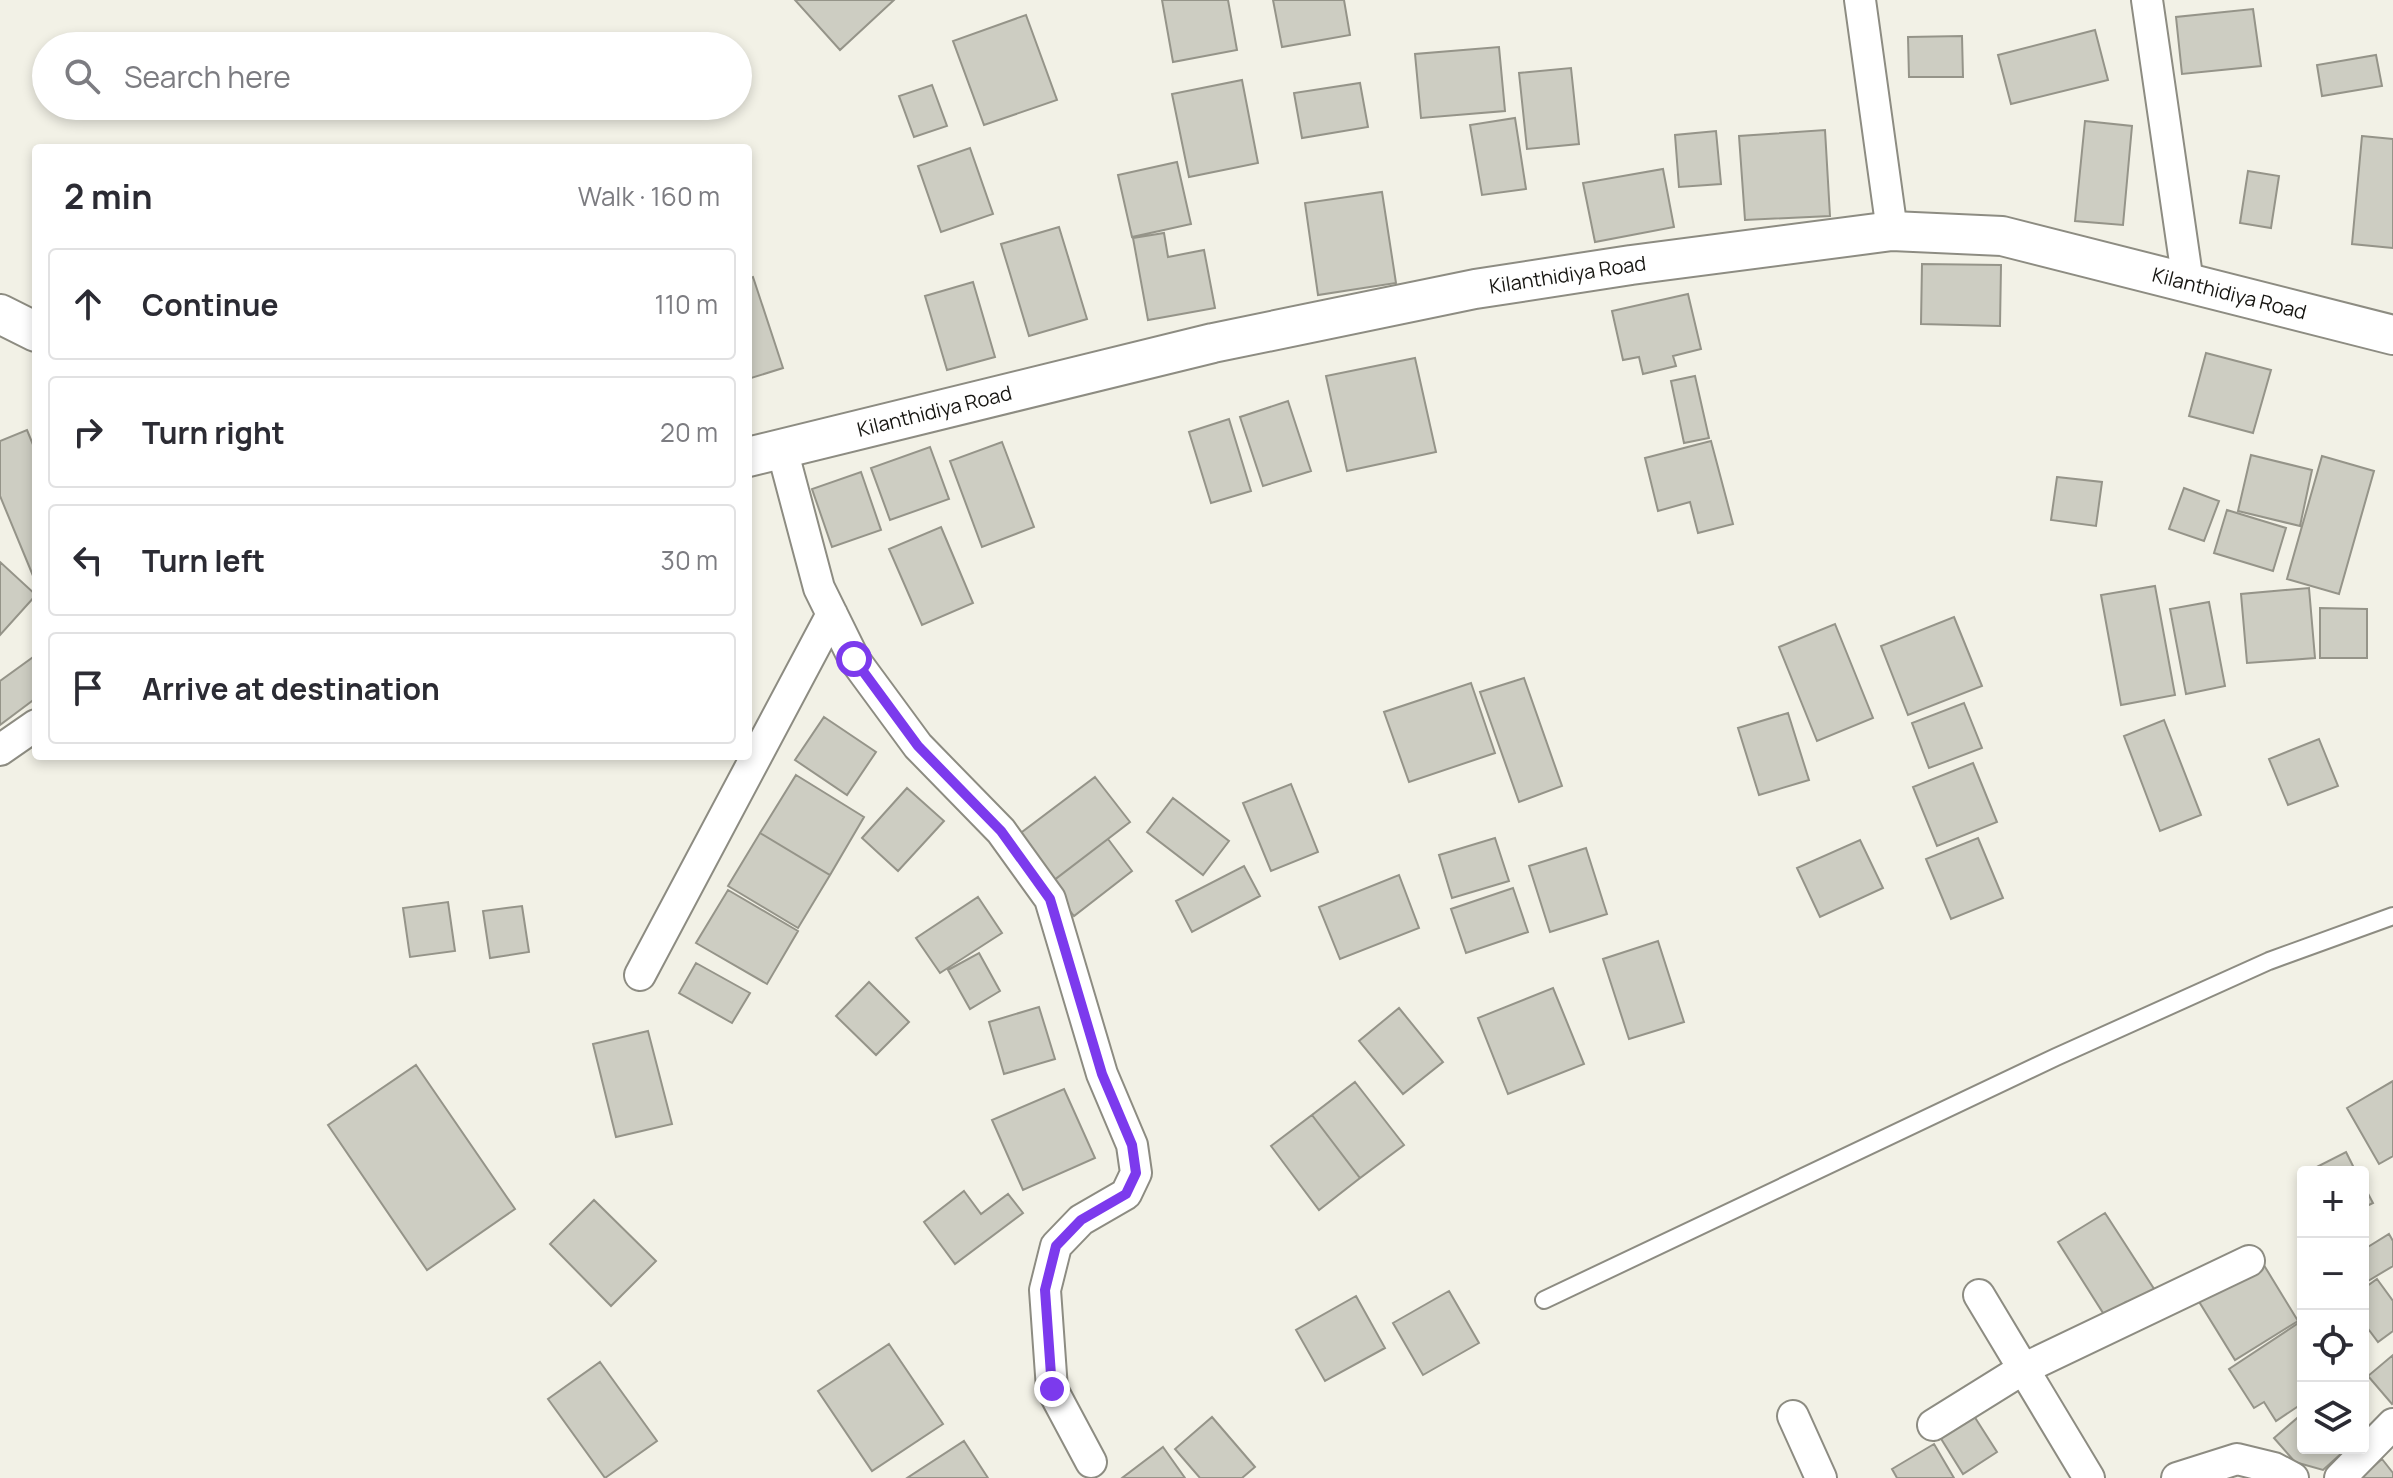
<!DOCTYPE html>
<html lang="en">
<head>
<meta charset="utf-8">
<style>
	:root { --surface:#fff; --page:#f2f2f3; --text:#2b2b33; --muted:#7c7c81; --line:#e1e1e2 }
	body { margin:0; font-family:Manrope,sans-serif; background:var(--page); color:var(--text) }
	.controls { position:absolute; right:24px; bottom:24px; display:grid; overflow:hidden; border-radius:8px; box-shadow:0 4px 12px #0003 }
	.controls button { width:72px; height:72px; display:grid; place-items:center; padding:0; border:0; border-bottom:2px solid var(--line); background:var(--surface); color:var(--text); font:40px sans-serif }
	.stop { position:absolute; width:24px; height:24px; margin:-18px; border:6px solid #7c3aed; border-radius:50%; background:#fff }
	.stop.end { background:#7c3aed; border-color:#fff; box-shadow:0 2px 8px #0008 }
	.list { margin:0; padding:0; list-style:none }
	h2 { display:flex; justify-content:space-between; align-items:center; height:104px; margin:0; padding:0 32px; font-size:34px }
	h2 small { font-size:26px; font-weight:400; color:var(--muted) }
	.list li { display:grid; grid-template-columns:52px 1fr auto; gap:24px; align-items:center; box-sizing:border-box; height:112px; margin:0 16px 16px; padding:0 16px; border:2px solid var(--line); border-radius:8px }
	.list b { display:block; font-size:30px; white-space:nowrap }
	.list em { font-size:26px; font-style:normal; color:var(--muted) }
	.icon { flex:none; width:44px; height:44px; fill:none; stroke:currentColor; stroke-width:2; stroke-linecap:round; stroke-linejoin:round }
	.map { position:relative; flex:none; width:2393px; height:1478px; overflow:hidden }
	.search { position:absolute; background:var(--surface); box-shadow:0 4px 12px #0003; left:32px; top:32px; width:720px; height:88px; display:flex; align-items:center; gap:20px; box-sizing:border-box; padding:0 28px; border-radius:44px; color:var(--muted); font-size:30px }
	.panel { position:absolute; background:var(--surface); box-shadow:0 4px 12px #0003; left:32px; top:144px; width:720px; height:616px; border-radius:8px }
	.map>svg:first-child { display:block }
	.building { fill:#cdcdc2; stroke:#959489; stroke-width:2 }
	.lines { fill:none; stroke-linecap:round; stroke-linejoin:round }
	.service-casing { stroke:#8d8c82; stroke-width:20 }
	.minor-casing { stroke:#8d8c82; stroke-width:34 }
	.tertiary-casing { stroke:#8d8c82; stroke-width:42 }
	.service { stroke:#fff; stroke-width:16 }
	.minor { stroke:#fff; stroke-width:30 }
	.tertiary { stroke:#fff; stroke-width:38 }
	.route { stroke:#7c3aed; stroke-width:10 }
	.labels { text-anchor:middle; stroke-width:6; stroke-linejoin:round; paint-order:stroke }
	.street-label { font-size:20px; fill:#171612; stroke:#f2f1e6 }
</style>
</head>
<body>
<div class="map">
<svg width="2393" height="1478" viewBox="0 0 2393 1478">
	<rect width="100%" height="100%" fill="#f2f1e6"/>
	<path class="building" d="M 795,0 L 894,0 L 840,50 Z
		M 1162,0 L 1228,0 L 1237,50 L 1173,62 Z
		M 1273,0 L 1344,0 L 1350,35 L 1282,47 Z
		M 2253,9 L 2261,66 L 2182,74 L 2176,17 Z
		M 1026,15 L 1057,100 L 984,125 L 953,41 Z
		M 2095,30 L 2108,80 L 2011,104 L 1998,55 Z
		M 1962,36 L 1963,77 L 1909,77 L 1908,37 Z
		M 1499,47 L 1505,111 L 1421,118 L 1415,54 Z
		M 2376,55 L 2382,86 L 2322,96 L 2317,65 Z
		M 1571,68 L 1579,144 L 1527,149 L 1519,73 Z
		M 1242,80 L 1258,163 L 1189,177 L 1172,94 Z
		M 1360,83 L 1368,127 L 1302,138 L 1294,93 Z
		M 932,85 L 947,126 L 914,137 L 899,96 Z
		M 1515,118 L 1526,189 L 1482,195 L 1470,125 Z
		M 2085,121 L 2132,126 L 2123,225 L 2075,221 Z
		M 1825,130 L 1830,216 L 1745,220 L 1739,136 Z
		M 1716,131 L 1721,184 L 1679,187 L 1675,135 Z
		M 2362,136 L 2393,139 L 2393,248 L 2352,244 Z
		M 970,148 L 993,214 L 941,232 L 918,166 Z
		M 1177,162 L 1191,224 L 1132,237 L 1118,175 Z
		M 1663,169 L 1674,227 L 1595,242 L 1583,183 Z
		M 2248,171 L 2279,176 L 2271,228 L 2240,223 Z
		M 1382,192 L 1396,283 L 1318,295 L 1305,203 Z
		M 1059,227 L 1087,319 L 1029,336 L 1001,244 Z
		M 1164,233 L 1168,257 L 1204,250 L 1215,308 L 1148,320 L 1133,238 Z
		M 1922,264 L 2001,265 L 2000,326 L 1921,324 Z
		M 753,277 L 783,368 L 748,379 L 748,279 Z
		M 973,282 L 995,357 L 947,370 L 925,296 Z
		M 1688,294 L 1701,349 L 1673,356 L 1676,366 L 1643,374 L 1639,357 L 1623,360 L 1612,311 Z
		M 2206,353 L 2271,370 L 2253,433 L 2189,416 Z
		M 1415,358 L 1436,452 L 1347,471 L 1326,376 Z
		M 1695,376 L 1709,438 L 1684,443 L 1671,381 Z
		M 1288,401 L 1311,471 L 1263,486 L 1240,417 Z
		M 1229,419 L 1251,491 L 1211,503 L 1189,432 Z
		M 27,430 L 36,452 L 36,583 L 0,496 L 0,441 Z
		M 1711,441 L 1733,524 L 1698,533 L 1690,502 L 1658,511 L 1645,458 Z
		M 1002,442 L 1034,527 L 982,547 L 950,461 Z
		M 930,447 L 949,499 L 890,520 L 871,468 Z
		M 2251,455 L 2312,470 L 2300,526 L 2238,511 Z
		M 2322,456 L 2374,471 L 2339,594 L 2287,579 Z
		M 861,472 L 881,530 L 832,547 L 812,489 Z
		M 2057,477 L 2102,482 L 2096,526 L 2051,520 Z
		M 2184,488 L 2219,501 L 2204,541 L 2169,529 Z
		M 2227,510 L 2286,528 L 2273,571 L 2214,553 Z
		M 941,527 L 973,603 L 922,625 L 889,549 Z
		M 0,562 L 36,595 L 0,635 Z
		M 2155,586 L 2175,695 L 2121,705 L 2101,595 Z
		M 2309,588 L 2315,658 L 2247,663 L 2241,594 Z
		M 2209,602 L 2225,686 L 2186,694 L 2170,609 Z
		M 2320,608 L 2367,609 L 2367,658 L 2320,658 Z
		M 1954,617 L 1982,686 L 1908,715 L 1881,646 Z
		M 1835,624 L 1873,718 L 1817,741 L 1779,647 Z
		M 36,655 L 36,698 L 0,725 L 0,681 Z
		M 1524,678 L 1562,786 L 1519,802 L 1480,692 Z
		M 1471,683 L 1495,753 L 1409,782 L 1384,712 Z
		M 1964,703 L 1982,748 L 1929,768 L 1912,723 Z
		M 1788,713 L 1809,780 L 1759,795 L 1738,728 Z
		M 824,717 L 876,752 L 847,795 L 795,760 Z
		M 2164,720 L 2201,815 L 2160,831 L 2124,736 Z
		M 2319,739 L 2338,786 L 2288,805 L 2269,759 Z
		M 1973,763 L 1997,822 L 1937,846 L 1913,787 Z
		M 796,775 L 864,817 L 830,875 L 760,833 Z
		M 1095,777 L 1130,822 L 1049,884 L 1014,838 Z
		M 1291,784 L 1318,852 L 1271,871 L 1243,803 Z
		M 907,788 L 944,821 L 898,871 L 862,838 Z
		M 1173,798 L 1229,841 L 1203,875 L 1147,832 Z
		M 760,833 L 830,875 L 798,928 L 728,886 Z
		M 1495,838 L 1509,881 L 1452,898 L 1439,855 Z
		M 1978,838 L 2003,898 L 1951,919 L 1926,859 Z
		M 1108,839 L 1132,871 L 1074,916 L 1049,884 Z
		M 1860,840 L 1883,888 L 1820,917 L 1797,868 Z
		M 1586,848 L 1607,914 L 1550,932 L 1529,866 Z
		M 1244,866 L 1260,896 L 1192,932 L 1176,901 Z
		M 1399,875 L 1419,928 L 1340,959 L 1319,907 Z
		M 1513,888 L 1528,932 L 1466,953 L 1451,909 Z
		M 728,890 L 798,931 L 767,984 L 696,943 Z
		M 978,897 L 1002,933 L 940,973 L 916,938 Z
		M 448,902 L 455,951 L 410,957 L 403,908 Z
		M 522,906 L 529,952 L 490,958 L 483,911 Z
		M 1658,941 L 1684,1022 L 1629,1039 L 1603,959 Z
		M 979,953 L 1000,991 L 970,1009 L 948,970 Z
		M 696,963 L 750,993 L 732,1023 L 679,993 Z
		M 869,982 L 909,1022 L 876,1055 L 836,1016 Z
		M 1553,988 L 1584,1064 L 1508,1094 L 1478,1018 Z
		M 1039,1007 L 1055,1059 L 1004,1074 L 989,1022 Z
		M 1399,1008 L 1443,1062 L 1403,1094 L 1359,1041 Z
		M 648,1031 L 672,1124 L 616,1137 L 593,1044 Z
		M 416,1065 L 515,1209 L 427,1270 L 328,1125 Z
		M 2393,1081 L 2393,1156 L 2379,1164 L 2347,1108 Z
		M 1355,1082 L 1404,1145 L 1360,1178 L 1312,1115 Z
		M 1064,1089 L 1095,1158 L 1023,1190 L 992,1120 Z
		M 1312,1115 L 1360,1178 L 1319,1210 L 1271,1146 Z
		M 2346,1152 L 2356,1172 L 2307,1172 Z
		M 2363,1184 L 2373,1203 L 2363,1208 Z
		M 964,1191 L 981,1214 L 1008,1194 L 1023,1213 L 955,1264 L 924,1222 Z
		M 594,1200 L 656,1261 L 611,1306 L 550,1244 Z
		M 2105,1213 L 2158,1295 L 2132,1311 L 2126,1302 L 2105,1316 L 2058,1242 Z
		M 2389,1234 L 2393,1241 L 2393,1266 L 2363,1284 L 2363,1250 Z
		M 2262,1262 L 2298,1321 L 2235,1360 L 2198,1300 Z
		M 2377,1279 L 2393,1301 L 2393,1331 L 2378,1342 L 2363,1322 L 2363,1289 Z
		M 1449,1291 L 1479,1343 L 1423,1375 L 1393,1323 Z
		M 1356,1296 L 1385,1348 L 1325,1381 L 1296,1330 Z
		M 2303,1320 L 2303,1403 L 2276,1421 L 2264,1402 L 2254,1408 L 2229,1369 Z
		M 889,1344 L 943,1424 L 872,1471 L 818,1391 Z
		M 2393,1355 L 2393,1403 L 2392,1404 L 2368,1376 Z
		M 600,1362 L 657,1441 L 605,1478 L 548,1399 Z
		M 2303,1413 L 2303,1448 L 2341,1448 L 2344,1451 L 2323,1470 L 2295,1462 L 2274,1438 Z
		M 1974,1416 L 1997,1452 L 1963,1474 L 1940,1437 Z
		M 1212,1417 L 1255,1467 L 1242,1478 L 1200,1478 L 1175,1449 Z
		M 964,1441 L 988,1478 L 907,1478 Z
		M 1934,1444 L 1954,1478 L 1897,1478 L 1892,1469 Z
		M 1163,1447 L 1185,1478 L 1122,1478 Z
		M 2382,1459 L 2393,1473 L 2393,1478 L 2360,1478 Z"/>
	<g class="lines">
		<defs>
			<path id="service" d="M 1544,1300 L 2056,1057 L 2269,961 L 2393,916"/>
			<path id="minor" d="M 1860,0 L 1892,231
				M 2147,0 L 2188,283
				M 782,449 L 819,588 L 854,659 L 918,746 L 1001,831 L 1050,899 L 1102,1074 L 1132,1145 L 1136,1173 L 1126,1194 L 1081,1220 L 1056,1246 L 1045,1290 L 1052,1389 L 1091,1462
				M 0,750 L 36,725
				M 640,975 L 832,614
				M 1979,1295 L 2089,1478
				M 1793,1416 L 1821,1478
				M 1933,1425 L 2023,1369 L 2249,1261
				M 2177,1478 L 2237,1459 L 2274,1468 L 2293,1478
				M 2340,1478 L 2393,1424"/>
			<g id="tertiary">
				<path d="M 0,314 L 36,332"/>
				<path id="s1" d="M 748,457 L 1213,343 L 1475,289 L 1631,265 L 1892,231 L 2002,236 L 2393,335"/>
			</g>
		</defs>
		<use href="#service" class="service-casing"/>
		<use href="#minor" class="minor-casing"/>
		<use href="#tertiary" class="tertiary-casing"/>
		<use href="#service" class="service"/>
		<use href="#minor" class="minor"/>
		<use href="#tertiary" class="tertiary"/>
	</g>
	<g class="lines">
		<path class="route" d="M 854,659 L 918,746 L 1001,831 L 1050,899 L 1102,1074 L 1132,1145 L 1136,1173 L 1126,1194 L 1081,1220 L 1056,1246 L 1045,1290 L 1052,1389"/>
	</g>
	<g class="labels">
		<g class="street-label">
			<text dy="7" stroke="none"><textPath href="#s1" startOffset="840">Kilanthidiya Road</textPath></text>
			<text dy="7" stroke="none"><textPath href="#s1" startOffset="1512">Kilanthidiya Road</textPath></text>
			<text dy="7" stroke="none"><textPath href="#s1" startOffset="192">Kilanthidiya Road</textPath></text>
		</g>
	</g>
</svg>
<div class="controls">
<button>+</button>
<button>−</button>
<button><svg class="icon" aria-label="locate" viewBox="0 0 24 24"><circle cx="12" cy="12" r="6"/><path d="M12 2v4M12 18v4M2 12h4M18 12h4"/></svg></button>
<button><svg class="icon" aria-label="layers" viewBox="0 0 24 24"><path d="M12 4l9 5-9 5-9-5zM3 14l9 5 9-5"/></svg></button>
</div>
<div class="stop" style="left:854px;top:659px"></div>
<div class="stop end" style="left:1052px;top:1389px"></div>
<div class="search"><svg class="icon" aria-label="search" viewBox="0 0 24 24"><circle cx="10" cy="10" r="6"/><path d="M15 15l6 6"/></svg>Search here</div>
<section class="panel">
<h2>2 min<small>Walk · 160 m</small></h2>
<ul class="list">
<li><svg class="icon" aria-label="ahead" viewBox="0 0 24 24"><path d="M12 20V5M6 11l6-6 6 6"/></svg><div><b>Continue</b></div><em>110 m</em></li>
<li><svg class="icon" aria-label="right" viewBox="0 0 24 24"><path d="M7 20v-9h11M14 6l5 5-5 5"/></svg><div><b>Turn right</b></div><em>20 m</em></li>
<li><svg class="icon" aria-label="left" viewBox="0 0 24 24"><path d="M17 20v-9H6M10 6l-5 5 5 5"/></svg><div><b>Turn left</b></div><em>30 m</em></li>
<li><svg class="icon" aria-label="arrive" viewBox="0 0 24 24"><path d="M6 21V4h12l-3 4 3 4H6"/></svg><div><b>Arrive at destination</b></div></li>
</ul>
</section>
</div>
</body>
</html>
